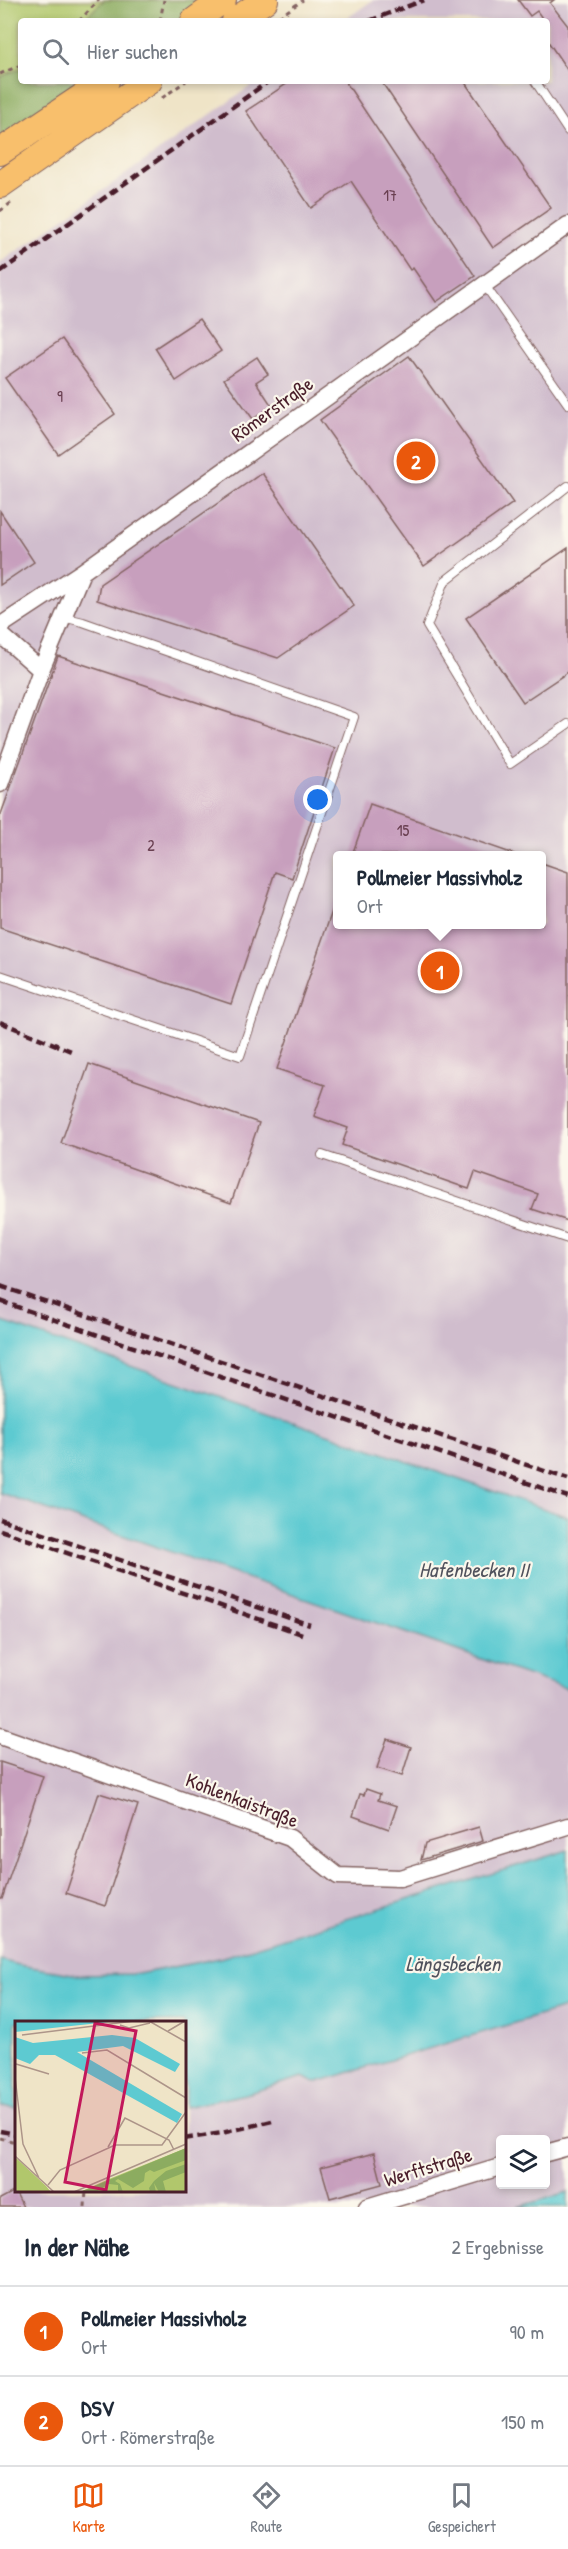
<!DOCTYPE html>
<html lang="de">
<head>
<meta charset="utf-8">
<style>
	:root { --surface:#fff; --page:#f6f6f7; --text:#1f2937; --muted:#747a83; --line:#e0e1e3; --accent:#ea580c }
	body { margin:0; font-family:"Patrick Hand",sans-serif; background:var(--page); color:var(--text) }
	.controls { position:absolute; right:18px; bottom:18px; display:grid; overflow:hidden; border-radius:6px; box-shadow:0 3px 9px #0003 }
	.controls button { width:54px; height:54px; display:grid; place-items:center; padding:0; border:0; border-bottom:2px solid var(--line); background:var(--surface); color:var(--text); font:30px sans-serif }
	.you { position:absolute; left:318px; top:800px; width:21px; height:21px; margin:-15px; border:4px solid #fff; border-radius:50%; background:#1a73e8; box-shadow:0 0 0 9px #1a73e833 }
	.badge { display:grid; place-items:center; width:39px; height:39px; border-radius:50%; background:var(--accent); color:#fff; font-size:20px; font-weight:700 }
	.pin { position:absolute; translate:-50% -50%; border:3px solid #fff; box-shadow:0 2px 6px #0006 }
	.popup { position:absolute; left:333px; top:851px; width:213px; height:78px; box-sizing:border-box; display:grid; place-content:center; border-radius:6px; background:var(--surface); filter:drop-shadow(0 2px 4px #0005); font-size:20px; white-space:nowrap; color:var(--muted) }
	.popup b { font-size:22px; color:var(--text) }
	.popup::after { content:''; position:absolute; left:50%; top:100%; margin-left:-12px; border:12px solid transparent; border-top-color:var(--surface) }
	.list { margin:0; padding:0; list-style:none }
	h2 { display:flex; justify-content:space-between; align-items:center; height:78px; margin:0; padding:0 24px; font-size:26px }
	h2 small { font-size:20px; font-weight:400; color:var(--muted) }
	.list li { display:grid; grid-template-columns:39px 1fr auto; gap:18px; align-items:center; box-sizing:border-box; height:90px; padding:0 24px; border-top:2px solid var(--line) }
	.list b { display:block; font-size:22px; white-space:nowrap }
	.list p { margin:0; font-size:20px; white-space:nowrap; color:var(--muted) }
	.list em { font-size:20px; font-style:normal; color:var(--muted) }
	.icon { flex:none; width:33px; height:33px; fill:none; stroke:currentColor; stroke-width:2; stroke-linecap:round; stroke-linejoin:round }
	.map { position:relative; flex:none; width:568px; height:2207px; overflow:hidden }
	.search { position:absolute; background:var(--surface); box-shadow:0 3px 9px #0003; left:18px; right:18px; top:18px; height:66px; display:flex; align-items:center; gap:15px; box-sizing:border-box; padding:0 21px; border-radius:6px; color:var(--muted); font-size:22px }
	.sheet { height:258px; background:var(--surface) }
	nav { display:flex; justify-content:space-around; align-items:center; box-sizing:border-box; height:84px; border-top:2px solid var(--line); background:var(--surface); font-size:16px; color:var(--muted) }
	nav a { display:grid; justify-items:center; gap:3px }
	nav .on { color:var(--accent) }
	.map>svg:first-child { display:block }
	.industrial { fill:#d0bdcd; fill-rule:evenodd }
	.green { fill:#b1c76c; stroke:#7e734c; stroke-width:1.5 }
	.forest { fill:#8cac60; stroke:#6b6646; stroke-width:1.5 }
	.water { fill:#5dcad1; stroke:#54747e; stroke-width:1.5 }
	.building { fill:#c79fbd }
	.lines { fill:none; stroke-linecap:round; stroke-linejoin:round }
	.service-casing { stroke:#846462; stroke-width:10 }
	.minor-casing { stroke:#846462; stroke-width:19 }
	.primary-casing { stroke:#846462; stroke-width:28 }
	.path { stroke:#846462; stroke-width:3; stroke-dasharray:4.5 4.5; stroke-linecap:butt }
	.service { stroke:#fff; stroke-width:8 }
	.minor { stroke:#fff; stroke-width:16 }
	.primary { stroke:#f8bf6c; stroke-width:26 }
	.rail { stroke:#4a1f2b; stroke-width:4.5; stroke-dasharray:9 4.5; stroke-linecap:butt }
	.labels { text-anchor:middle; stroke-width:4.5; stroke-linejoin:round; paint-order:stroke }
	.number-label { font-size:16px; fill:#693f50 }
	.street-label { font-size:20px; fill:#4a1f2b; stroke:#fbf7ec }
	.water-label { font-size:21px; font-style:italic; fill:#50525d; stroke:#fbf7ec }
	.inset-road { fill:none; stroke:#ad9589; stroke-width:1.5 }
	.view { fill:#c2185b; fill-opacity:0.15; stroke:#c2185b; stroke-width:3 }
	.inset-edge { fill:none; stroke:#4a1f2b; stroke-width:3 }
</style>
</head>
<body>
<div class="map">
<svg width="568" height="2207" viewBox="0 0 568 2207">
	<rect width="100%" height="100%" fill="#fbf7ec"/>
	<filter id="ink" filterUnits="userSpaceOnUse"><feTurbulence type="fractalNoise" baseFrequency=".0167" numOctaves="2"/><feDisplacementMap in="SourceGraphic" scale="12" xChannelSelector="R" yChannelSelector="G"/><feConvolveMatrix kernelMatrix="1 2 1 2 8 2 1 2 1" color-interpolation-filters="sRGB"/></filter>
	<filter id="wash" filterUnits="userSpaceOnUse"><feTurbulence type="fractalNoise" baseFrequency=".008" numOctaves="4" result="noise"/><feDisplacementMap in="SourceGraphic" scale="24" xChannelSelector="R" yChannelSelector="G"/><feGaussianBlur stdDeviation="1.35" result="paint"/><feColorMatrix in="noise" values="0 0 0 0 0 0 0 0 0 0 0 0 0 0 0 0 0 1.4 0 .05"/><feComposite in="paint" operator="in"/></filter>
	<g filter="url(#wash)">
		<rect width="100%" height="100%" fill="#efe4c7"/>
		<path class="industrial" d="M 373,0 L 568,0 L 568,2192 L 518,2207 L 0,2207 L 0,263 L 258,81 L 547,81 L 547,21 L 343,21 ZM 338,856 L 542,856 L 542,924 L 338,924 ZM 16,2022 L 184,2022 L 184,2190 L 16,2190 ZM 500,2140 L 546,2140 L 546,2184 L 500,2184 Z"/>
		<path class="green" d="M 0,0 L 210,0 L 180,21 L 21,21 L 21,81 L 0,148 Z"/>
		<path class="forest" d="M 104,0 L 210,0 L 180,21 L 82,21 Z
			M 21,68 L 21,81 L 95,81 L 0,148 L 0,77 Z"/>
		<path class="water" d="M 0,1321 L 568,1517 L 568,1689 L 0,1493 Z
			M 568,1850 L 568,2007 L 314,2083 L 303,2077 L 245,2094 L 185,2107 L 184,2022 L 16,2022 L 16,2109 L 0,2107 L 0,1960 L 19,1965 L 78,1975 L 138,1974 L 220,1958 Z
			M 568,2192 L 568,2207 L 518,2207 Z"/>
		<g id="blocks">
			<path class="building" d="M 518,0 L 554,0 L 550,3 L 568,26 L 568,71 L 547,40 L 547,21 L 544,21 L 537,11 L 530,16 Z
				M 291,81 L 345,81 L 475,276 L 436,302 L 413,268 L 410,270 L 351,181 L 311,208 L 246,111 Z
				M 381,81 L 464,81 L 551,208 L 493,248 Z
				M 199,319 L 221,351 L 176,381 L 155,348 Z
				M 62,339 L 115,414 L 58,454 L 5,378 Z
				M 409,356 L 513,503 L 424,566 L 320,420 Z
				M 257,357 L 268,374 L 256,382 L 272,406 L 253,419 L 224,379 Z
				M 262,473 L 354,606 L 278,658 L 97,600 L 100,584 Z
				M 0,511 L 34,562 L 0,585 Z
				M 568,548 L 568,672 L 523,702 L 466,618 Z
				M 58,656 L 335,748 L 292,878 L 275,872 L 231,1004 L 0,928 L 0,817 Z
				M 370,804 L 514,854 L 513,855 L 352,855 Z
				M 542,863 L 568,872 L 568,1221 L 532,1209 L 538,1194 L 475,1172 L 469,1189 L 342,1145 L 348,1128 L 314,1116 L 325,1085 L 277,1069 L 336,900 L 338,901 L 338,924 L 542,924 Z
				M 89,1064 L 259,1123 L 231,1203 L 61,1143 Z
				M 387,1739 L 411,1747 L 402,1776 L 377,1768 Z
				M 0,1762 L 43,1776 L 2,1899 L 0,1899 Z
				M 366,1789 L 380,1794 L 378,1800 L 397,1806 L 389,1829 L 353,1816 L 360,1794 L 364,1795 Z
				M 99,1793 L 138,1805 L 105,1906 L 66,1893 Z
				M 479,1827 L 483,1841 L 421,1860 L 425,1843 Z
				M 374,2153 L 382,2184 L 330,2198 L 321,2167 Z
				M 15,2191 L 23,2207 L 0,2207 L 0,2199 Z"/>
		</g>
	</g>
	<g filter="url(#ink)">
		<use href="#blocks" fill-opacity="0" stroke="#846462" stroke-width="1.5"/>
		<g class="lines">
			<defs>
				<path id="service" d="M 535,81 L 568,131
					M 484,284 L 568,404
					M 568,486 L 445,581 L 427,626 L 510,764 L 568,724
					M 0,975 L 240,1056 L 354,717 L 83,622 L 63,617
					M 322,1155 L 568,1239"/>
				<path id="minor" d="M 0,626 L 82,572 L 568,225
					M 0,634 L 41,670
					M 0,784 L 41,670 L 82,572
					M 0,1736 L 290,1838 L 338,1876 L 400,1878 L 568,1826
					M 546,2153 L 568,2147
					M 367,2207 L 500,2167"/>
				<path id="primary" d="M 194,21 L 223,0
					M 235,21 L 265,0
					M 0,152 L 106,81
					M 0,185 L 149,81"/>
			</defs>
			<use href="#service" class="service-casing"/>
			<use href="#minor" class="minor-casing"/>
			<use href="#primary" class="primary-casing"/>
			<path class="path" d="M 279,17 L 303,0
				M 79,21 L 99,0
				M 160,21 L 164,0
				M 0,74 L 21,65
				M 162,98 L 186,81
				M 0,211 L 11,203
				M 0,2138 L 16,2142
				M 85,2207 L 86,2190"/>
			<use href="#service" class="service"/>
			<use href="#minor" class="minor"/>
			<use href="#primary" class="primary"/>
			<path class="rail" d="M 369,21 L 424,0
				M 0,272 L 269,81
				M 0,1022 L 71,1051
				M 0,1286 L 568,1479
				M 0,1301 L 568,1497
				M 0,1519 L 310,1625
				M 0,1530 L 305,1635
				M 0,2131 L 16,2134
				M 184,2139 L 222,2133 L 272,2121"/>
		</g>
	</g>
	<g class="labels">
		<g class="number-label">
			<text x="390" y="201">17</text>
			<text x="60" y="402">9</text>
			<text x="403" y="836">15</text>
			<text x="151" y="851">2</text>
		</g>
		<g class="street-label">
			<text transform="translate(272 409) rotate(-36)" y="7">Römerstraße</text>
			<text transform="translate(242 1800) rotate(21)" y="7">Kohlenkaistraße</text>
			<text transform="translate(428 2167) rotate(-17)" y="7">Werftstraße</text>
		</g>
		<g class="water-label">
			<text x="474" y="1577">Hafenbecken II</text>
			<text x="453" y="1971">Längsbecken</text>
		</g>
	</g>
	<g transform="translate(15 2021)">
		<rect width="171" height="171" fill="#efe4c7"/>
		<path d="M 171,127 L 171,171 L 65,171 L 94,158 ZM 0,136 L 31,165 L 36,171 L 0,171 Z" fill="#b1c76c"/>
		<path d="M 171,127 L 171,151 L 148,160 L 151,171 L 144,171 L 139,162 L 141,171 L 135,171 L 134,167 L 139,160 L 151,150 L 171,143 L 171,139 L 139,151 L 135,149 L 130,152 L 129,160 L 118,167 L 103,158 L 100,160 L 105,163 L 108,171 L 103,171 L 103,164 L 94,163 L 81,171 L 65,171 Z" fill="#8cac60"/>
		<path d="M 0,0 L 103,0 L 0,11 ZM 97,14 L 120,17 L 165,43 L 160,51 L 108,25 L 62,31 L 167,93 L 162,102 L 40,34 L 24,34 L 15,43 L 0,37 L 0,16 L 18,22 Z" fill="#5dcad1"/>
		<path class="inset-road" d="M 134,0 L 171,21M 105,4 L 114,7 L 135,2M 153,10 L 170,0M 7,14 L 119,0M 67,32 L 92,29 L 171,77M 1,43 L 34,53M 0,56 L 8,123 L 24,157M 93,126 L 110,97 L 154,119 L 159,129M 0,135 L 39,171M 33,164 L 45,149 L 100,124 L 147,124 L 171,91M 59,171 L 171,123"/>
		<path class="view" d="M 80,2 L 121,10 L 91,169 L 50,161 Z"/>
		<rect width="171" height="171" class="inset-edge"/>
	</g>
</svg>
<div class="controls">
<button><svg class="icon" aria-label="layers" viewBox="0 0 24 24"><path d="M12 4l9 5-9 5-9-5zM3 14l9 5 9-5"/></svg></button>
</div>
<div class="you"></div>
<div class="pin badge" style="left:440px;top:971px">1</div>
<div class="popup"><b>Pollmeier Massivholz</b>Ort</div>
<div class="pin badge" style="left:416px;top:461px">2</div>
<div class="search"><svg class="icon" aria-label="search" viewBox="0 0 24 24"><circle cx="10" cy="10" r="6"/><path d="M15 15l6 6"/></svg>Hier suchen</div>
</div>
<section class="sheet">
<h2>In der Nähe<small>2 Ergebnisse</small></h2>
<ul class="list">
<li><span class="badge">1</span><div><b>Pollmeier Massivholz</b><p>Ort</p></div><em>90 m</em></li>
<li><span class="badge">2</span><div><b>DSV</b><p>Ort · Römerstraße</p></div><em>150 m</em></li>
</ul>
</section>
<nav>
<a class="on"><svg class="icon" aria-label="map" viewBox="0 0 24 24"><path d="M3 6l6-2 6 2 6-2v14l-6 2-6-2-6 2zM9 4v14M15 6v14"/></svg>Karte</a>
<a><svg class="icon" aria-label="directions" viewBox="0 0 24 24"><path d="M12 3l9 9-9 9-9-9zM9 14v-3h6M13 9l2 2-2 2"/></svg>Route</a>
<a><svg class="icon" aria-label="saved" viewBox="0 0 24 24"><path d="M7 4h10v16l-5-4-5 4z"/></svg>Gespeichert</a>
</nav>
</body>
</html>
